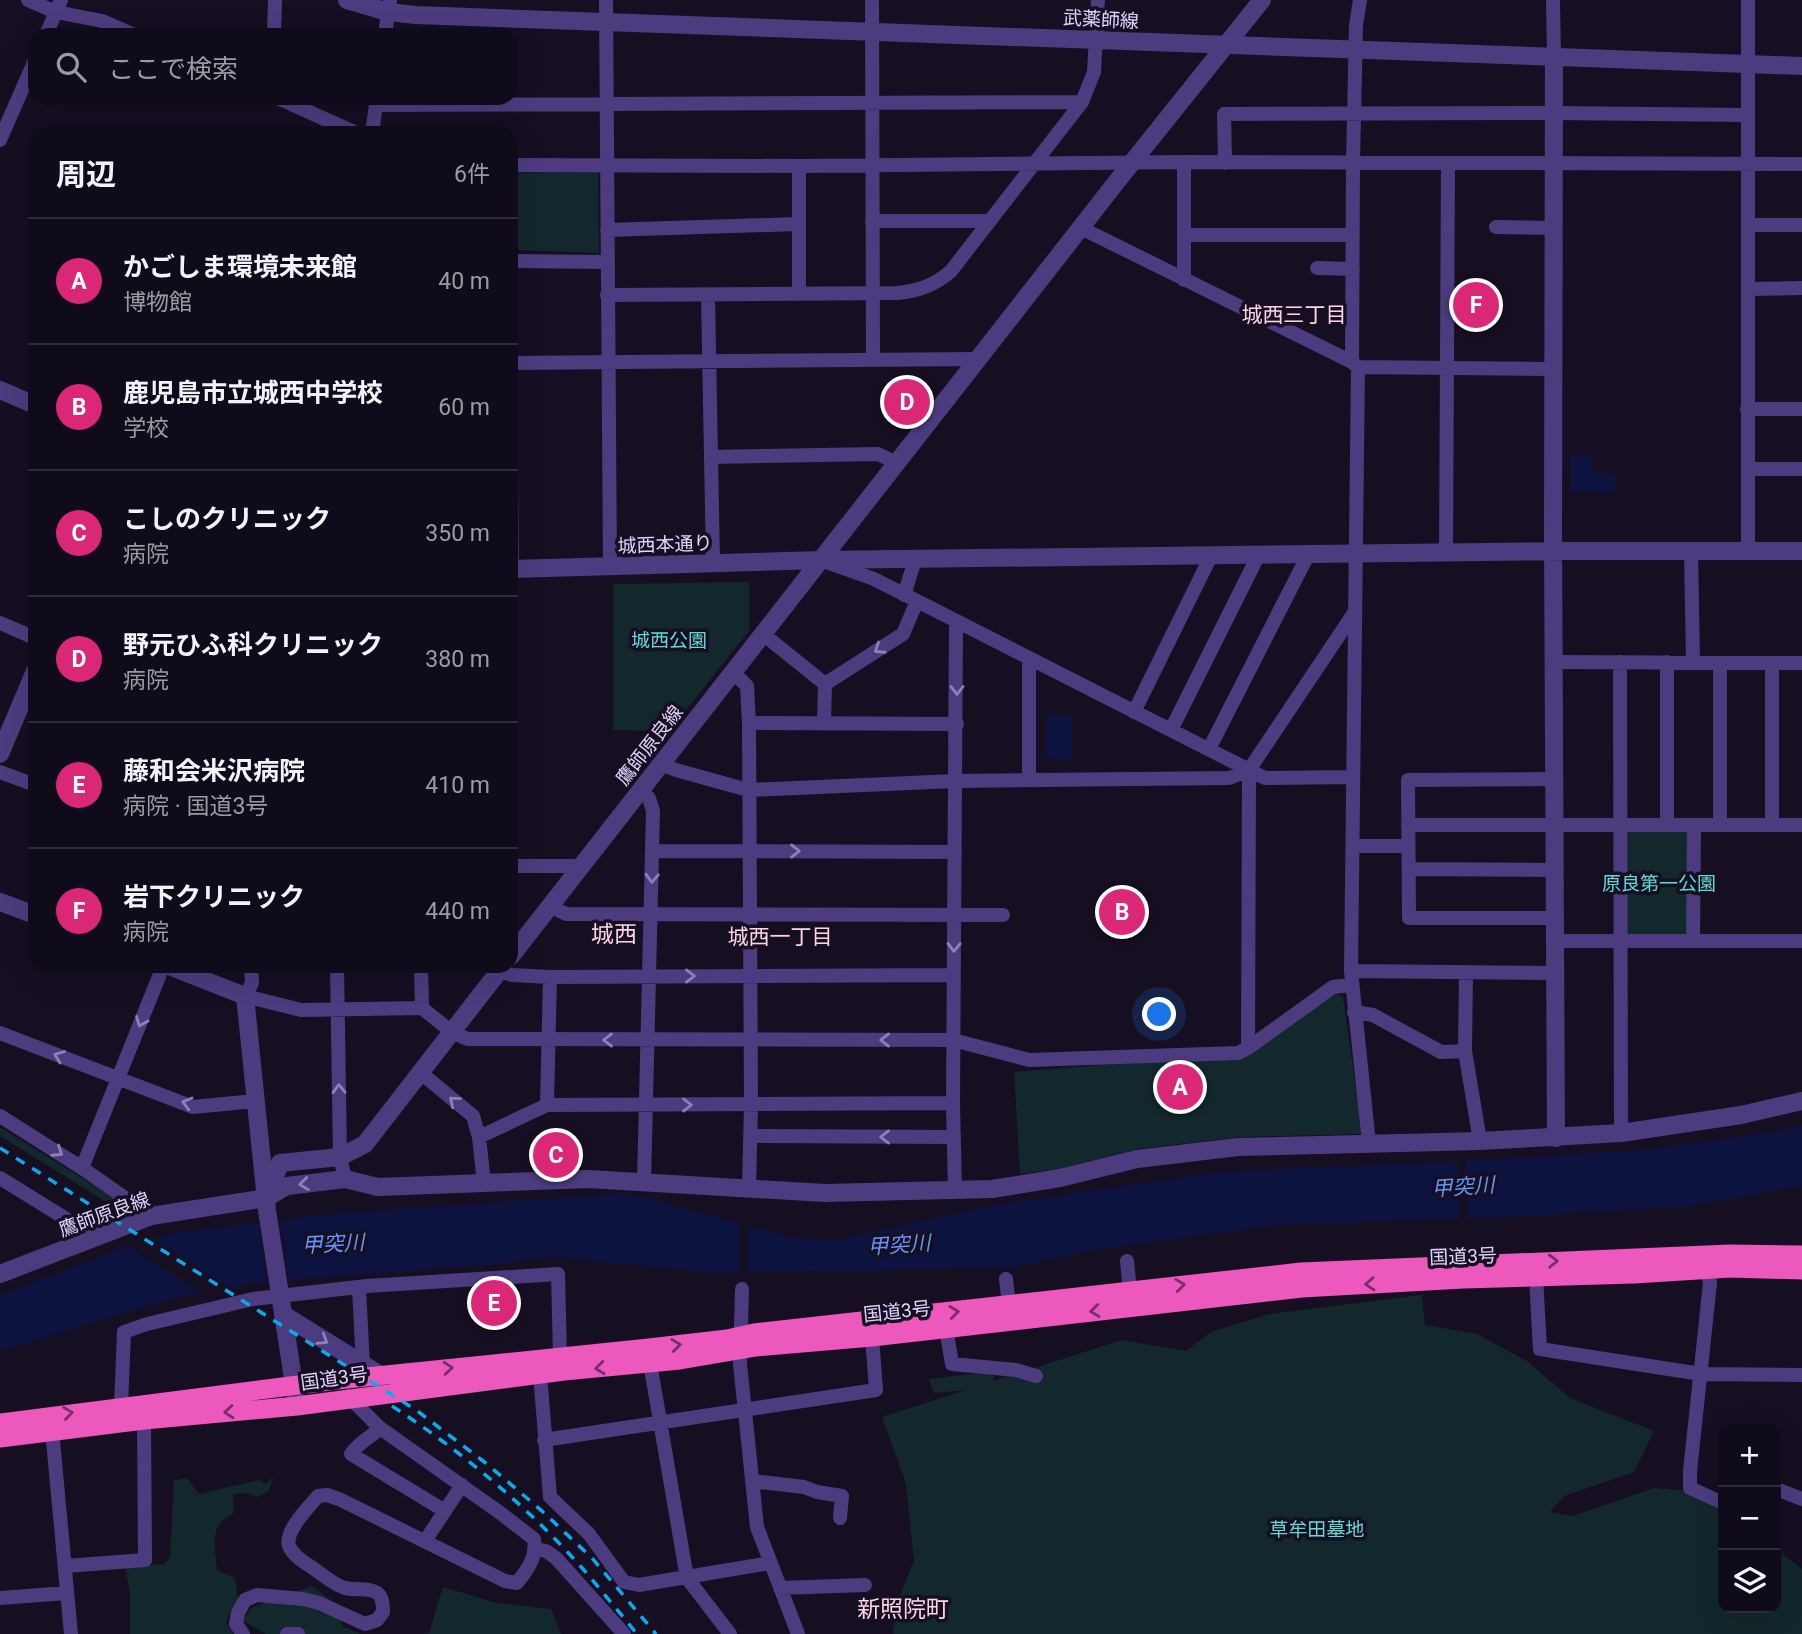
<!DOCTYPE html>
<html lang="ja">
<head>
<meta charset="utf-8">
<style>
	:root { --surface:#100b1a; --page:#1e1927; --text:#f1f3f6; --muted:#9c9ba2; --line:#302b39; --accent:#db2777 }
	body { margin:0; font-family:Roboto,"Noto Sans JP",sans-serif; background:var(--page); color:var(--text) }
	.controls { position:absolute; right:21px; bottom:21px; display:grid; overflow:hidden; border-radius:14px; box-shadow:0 7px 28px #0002 }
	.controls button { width:63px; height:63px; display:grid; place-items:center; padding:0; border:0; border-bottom:2px solid var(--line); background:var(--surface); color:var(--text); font:35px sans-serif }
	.you { position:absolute; left:1160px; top:1015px; width:24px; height:24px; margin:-18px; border:5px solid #fff; border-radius:50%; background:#1a73e8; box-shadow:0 0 0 10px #1a73e833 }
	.badge { display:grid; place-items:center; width:46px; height:46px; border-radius:50%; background:var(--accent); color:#fff; font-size:23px; font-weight:700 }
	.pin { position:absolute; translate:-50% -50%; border:4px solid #fff; box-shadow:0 2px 7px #0006 }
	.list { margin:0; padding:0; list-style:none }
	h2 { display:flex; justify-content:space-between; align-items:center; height:91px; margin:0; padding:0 28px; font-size:30px }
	h2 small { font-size:23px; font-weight:400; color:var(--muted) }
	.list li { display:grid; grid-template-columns:46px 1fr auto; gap:21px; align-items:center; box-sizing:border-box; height:126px; padding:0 28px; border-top:2px solid var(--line) }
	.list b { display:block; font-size:26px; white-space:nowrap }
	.list p { margin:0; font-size:23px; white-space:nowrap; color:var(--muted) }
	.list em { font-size:23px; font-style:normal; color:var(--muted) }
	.icon { flex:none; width:38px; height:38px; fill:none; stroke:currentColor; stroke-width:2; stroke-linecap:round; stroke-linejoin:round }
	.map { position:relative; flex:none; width:1802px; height:1634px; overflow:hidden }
	.search { position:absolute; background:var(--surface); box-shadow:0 7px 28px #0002; left:28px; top:28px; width:490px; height:77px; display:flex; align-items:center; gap:18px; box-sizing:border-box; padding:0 24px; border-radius:21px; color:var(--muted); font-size:26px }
	.panel { position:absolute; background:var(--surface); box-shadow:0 7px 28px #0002; left:28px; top:126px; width:490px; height:847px; border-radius:21px }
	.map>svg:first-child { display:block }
	.green { fill:#12282c }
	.water { fill:#0c133e }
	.pier { fill:#160f22 }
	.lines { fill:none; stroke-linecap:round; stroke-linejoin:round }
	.minor { stroke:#4c3c7f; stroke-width:14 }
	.tertiary { stroke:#4c3c7f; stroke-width:18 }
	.trunk { stroke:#ec58bc; stroke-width:19 }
	.rail { stroke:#0aaaf1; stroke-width:3.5; stroke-dasharray:10 9; stroke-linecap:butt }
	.oneway { stroke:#8f80b8 }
	.oneway2 { stroke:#763067 }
	.labels { text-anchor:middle; stroke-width:7; stroke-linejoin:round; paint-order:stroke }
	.street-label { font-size:19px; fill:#e0d2fd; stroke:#160f22 }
	.park-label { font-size:19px; fill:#61dad5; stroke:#160f22 }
	.neighbourhood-label { font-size:21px; fill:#fdd4e5; stroke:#160f22 }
	.water-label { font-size:21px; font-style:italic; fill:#6495f9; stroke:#160f22 }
	.quarter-label { font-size:23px; fill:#fdd4e5; stroke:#160f22 }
</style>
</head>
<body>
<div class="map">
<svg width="1802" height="1634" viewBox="0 0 1802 1634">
	<rect width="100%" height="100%" fill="#160f22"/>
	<path class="green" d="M 598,172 L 599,253 L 514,250 L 514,173 Z
		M 749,582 L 749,631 L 669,731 L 613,730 L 613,584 Z
		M 1629,830 L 1686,830 L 1691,834 L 1687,937 L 1630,936 L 1626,932 L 1627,835 Z
		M 1334,992 L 1343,997 L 1362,1131 L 1359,1134 L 1239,1137 L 1137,1149 L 1057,1169 L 1020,1174 L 1014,1072 L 1251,1053 Z
		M 0,1127 L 132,1209 L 124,1213 L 0,1136 Z
		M 1422,1295 L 1425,1325 L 1477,1334 L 1527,1361 L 1570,1398 L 1654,1431 L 1634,1472 L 1564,1496 L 1550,1512 L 1573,1516 L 1654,1488 L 1681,1490 L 1723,1511 L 1723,1608 L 1776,1608 L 1776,1549 L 1802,1569 L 1802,1634 L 893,1634 L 896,1605 L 914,1561 L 906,1484 L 882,1417 L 966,1390 L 934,1393 L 929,1379 L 980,1373 L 994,1376 L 993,1381 L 1122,1340 L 1186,1351 L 1211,1332 L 1269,1314 Z
		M 187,1478 L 199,1494 L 259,1480 L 265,1484 L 273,1478 L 269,1491 L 257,1497 L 248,1493 L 233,1494 L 234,1513 C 208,1525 215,1546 217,1570 L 235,1578 L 238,1599 L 226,1622 L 233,1634 L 130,1634 L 130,1594 L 125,1567 L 164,1564 L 170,1558 L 174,1480 Z
		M 312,1586 L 332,1601 L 343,1627 L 361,1634 L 266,1634 L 242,1620 L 253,1607 Z
		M 443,1587 L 497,1603 L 551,1609 L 561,1634 L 423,1634 L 429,1633 Z"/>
	<path class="water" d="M 1571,455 L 1592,456 L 1592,473 L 1615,473 L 1614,492 L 1570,492 Z
		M 1046,715 L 1072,715 L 1071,759 L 1045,758 Z
		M 1802,1125 L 1802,1186 L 1692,1206 L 1530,1216 L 1280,1225 L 1109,1248 L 1010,1268 L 713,1273 L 552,1257 L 489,1265 L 270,1281 L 178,1297 L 0,1351 L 0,1295 L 141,1241 L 175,1233 L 330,1214 L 629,1193 L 791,1237 L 830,1241 L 995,1205 L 1219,1172 L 1445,1162 L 1641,1150 L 1768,1133 Z"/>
	<path class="pier" d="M 1466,1157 L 1468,1221 L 1460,1222 L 1457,1158 Z
		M 280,1217 L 289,1283 L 267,1285 L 258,1219 Z
		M 740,1219 L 749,1222 L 747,1276 L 738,1276 Z
		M 149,1236 L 235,1291 L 207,1295 L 124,1244 Z"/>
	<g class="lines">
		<path class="minor" d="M 28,0 L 56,12 L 102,21 L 134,35
			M 606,0 L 610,567
			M 872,0 L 873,358
			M 1553,0 L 1554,57
			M 46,35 L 61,0
			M 274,35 L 275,0
			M 385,35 L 390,0
			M 278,98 L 356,133
			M 376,105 L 1082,102
			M 372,133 L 377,98
			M 0,140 L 35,60
			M 1225,163 L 1224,114 L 1554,113 L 1747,115
			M 511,165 L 799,166 L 1184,162 L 1802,164
			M 799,166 L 799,294
			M 872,221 L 990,221
			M 1749,225 L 1802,225
			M 1496,227 L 1555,228
			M 1081,228 L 1352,362 L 1358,367 L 1553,369
			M 607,230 L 799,224
			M 1185,235 L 1352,235
			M 511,261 L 607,262
			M 1317,268 L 1353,269
			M 1184,280 L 1184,162
			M 1749,289 L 1802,288
			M 607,295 L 897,293 C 919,291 935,285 951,271 L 1082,102 L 1094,72 L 1098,0
			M 708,295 L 713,563
			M 1352,362 L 1353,163 L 1356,25 L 1360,0
			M 511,363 L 979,359
			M 1358,367 L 1351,971 L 1369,1143
			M 1747,409 L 1802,409
			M 711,457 L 878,454 L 897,463
			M 1748,469 L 1802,469
			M 511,474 L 512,569
			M 1748,550 L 1748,0
			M 1691,551 L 1693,662
			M 1446,554 L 1448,163
			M 826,562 L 874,579 L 1265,778 L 1352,777
			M 904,595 L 915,560
			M 0,623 L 35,638
			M 763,634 L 825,684 L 824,724
			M 1029,660 L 1029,780
			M 1554,662 L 1802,663
			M 1620,662 L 1621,1133
			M 1772,663 L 1772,824
			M 733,672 L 747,686 L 749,723 L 751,1105 L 749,1188
			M 825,684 L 903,634 L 917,601
			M 1134,712 L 1211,556
			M 749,723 L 957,724
			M 1171,730 L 1258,556
			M 1209,749 L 1308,555
			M 661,764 L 676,770 L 748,790 L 955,781 L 1229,778 L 1249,770
			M 0,772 L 35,785
			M 1555,779 L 1408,780 L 1409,918 L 1555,918
			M 639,791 L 649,798 L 653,811 L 644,1182
			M 1408,825 L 1802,825
			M 1667,825 L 1667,662
			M 1720,825 L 1720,663
			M 1353,846 L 1408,846
			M 653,851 L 955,852
			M 511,866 L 582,866
			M 1409,869 L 1555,870
			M 550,906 L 566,914 L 1003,915
			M 1555,941 L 1802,941
			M 1693,941 L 1694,825
			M 251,966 L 252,983 L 245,996 L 301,1010 L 422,1008
			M 337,966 L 340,1157 L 345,1179
			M 421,966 L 422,1008 L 453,1033 L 468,1039 L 953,1040 L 1029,1060 L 1238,1053 L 1248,1048 L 1333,987 L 1352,985
			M 500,971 L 512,975 L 550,977 L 954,975
			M 1351,971 L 1555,973
			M 1354,1012 L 1373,1015 L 1441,1052 L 1465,1051 L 1480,1141
			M 0,1033 L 193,1107 L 255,1101
			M 1248,1048 L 1249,770 L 1354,613
			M 1465,1051 L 1466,973
			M 421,1073 L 473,1116 L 479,1137 L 484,1183
			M 547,1105 L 550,977
			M 0,1116 L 82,1168 L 151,1216
			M 751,1136 L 954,1137
			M 479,1137 L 547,1105 L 953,1103
			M 82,1168 L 160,974 L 161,966
			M 0,1178 L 97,1238
			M 955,1190 L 953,1103 L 956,622
			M 1706,1260 L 1710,1283 L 1690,1471 L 1690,1488 L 1723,1503
			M 1127,1261 L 1130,1291
			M 1536,1277 L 1540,1349 L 1701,1374 L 1802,1375
			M 1006,1279 L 1009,1305
			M 359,1288 L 363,1365
			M 742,1289 L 740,1364 L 757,1527 L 798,1634
			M 946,1328 L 952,1364 L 1016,1370 L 1036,1376
			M 650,1363 L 687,1578 L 730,1634
			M 540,1374 L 550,1497 L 589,1534 L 624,1582 L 639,1585 L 770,1563
			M 121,1406 L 124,1332 L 147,1324 L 253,1299 L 367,1286 L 558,1274 L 560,1357
			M 380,1428 C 370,1438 359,1442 351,1454 L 445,1511
			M 52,1430 L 71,1634
			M 544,1440 L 876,1390 L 872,1337
			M 752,1481 L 804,1487 L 817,1492 L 842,1496 L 840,1518
			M 1776,1489 L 1802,1499
			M 425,1541 L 462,1485
			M 536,1549 L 546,1551 L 556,1558 L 624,1634
			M 65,1566 L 145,1560 L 144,1420
			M 780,1588 L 865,1585
			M 0,1598 L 67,1593
			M 243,1634 L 236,1624 L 238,1613 L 245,1600 L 257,1595 L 303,1599 L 319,1603 L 365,1624 L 377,1620 L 383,1612 C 384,1583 366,1592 345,1588 C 334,1585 323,1575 313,1568 C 305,1563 293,1556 289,1546 C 284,1531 309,1507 318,1496 L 327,1495 L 339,1499 L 505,1581 L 517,1583 C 528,1569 537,1557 534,1539 L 499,1512 L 380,1428 L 348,1396
			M 287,1634 L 298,1634"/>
		<path class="tertiary" d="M 347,0 L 388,12 L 416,15 L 1802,66
			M 1554,57 L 1553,537 L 1556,1138
			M 0,390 L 35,405
			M 511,569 L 821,560 L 1565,551 L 1802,551
			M 0,754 L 35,671
			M 0,902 L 35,915
			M 511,956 L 1118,180 L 1262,0
			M 169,966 L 245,996 L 267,1210 L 296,1398
			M 268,1195 L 280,1163 L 340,1157 L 365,1144 L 503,966
			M 0,1274 L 151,1216 L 266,1198 L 287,1186 L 345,1179 L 378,1187 L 588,1179 L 825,1193 L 992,1189 L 1060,1178 L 1137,1159 L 1238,1147 L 1480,1141 L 1621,1133 L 1741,1115 L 1802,1101
			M 284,1315 L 380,1375"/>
		<path class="trunk" d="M 0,1423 L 337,1380 L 649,1348 L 727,1339 L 754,1333 L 1301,1272 L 1730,1254 L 1802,1255
			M 0,1438 L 144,1420 L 297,1406 L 564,1371 L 680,1360 L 756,1347 L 872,1337 L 1302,1288 L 1463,1279 L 1634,1274 L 1730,1268 L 1802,1270"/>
		<path class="rail" d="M 0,1148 L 416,1410 L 487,1464 L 542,1511 L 592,1558 L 656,1634
			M 392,1406 C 461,1451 528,1507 583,1569 C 601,1590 619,1612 637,1634"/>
	</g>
	<defs><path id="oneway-chevron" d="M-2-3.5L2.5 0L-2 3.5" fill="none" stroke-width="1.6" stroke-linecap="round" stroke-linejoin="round" transform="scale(1.75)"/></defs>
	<g class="oneway">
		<use href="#oneway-chevron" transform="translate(879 649) rotate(147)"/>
		<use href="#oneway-chevron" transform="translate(957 690) rotate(90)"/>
		<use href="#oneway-chevron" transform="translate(795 851)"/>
		<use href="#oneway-chevron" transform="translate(652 878) rotate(93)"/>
		<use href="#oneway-chevron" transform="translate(954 947) rotate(91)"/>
		<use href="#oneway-chevron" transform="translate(690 976)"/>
		<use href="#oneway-chevron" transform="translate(141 1022) rotate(112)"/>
		<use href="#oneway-chevron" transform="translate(608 1040) rotate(180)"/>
		<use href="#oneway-chevron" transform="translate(885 1040) rotate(-180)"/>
		<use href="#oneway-chevron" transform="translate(59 1056) rotate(-159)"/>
		<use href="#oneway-chevron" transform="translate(339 1089) rotate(-91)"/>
		<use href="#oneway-chevron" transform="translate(454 1101) rotate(-140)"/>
		<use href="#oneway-chevron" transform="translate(187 1103) rotate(-165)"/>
		<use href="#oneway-chevron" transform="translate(687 1105)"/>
		<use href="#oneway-chevron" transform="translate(885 1137) rotate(-180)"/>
		<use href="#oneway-chevron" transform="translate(58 1152) rotate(33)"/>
		<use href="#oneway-chevron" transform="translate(304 1184) rotate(173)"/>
		<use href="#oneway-chevron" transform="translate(323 1340) rotate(32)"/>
	</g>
	<g class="oneway2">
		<use href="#oneway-chevron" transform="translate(1553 1261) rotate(-2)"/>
		<use href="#oneway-chevron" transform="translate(1370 1284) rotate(176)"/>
		<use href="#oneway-chevron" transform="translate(1180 1285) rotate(-7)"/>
		<use href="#oneway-chevron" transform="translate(1095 1311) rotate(173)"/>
		<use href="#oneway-chevron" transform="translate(954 1312) rotate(-7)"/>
		<use href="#oneway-chevron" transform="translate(676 1345) rotate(-7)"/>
		<use href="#oneway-chevron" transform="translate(448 1368) rotate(-5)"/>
		<use href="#oneway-chevron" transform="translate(600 1368) rotate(174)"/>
		<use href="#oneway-chevron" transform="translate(229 1412) rotate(175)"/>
		<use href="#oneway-chevron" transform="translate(68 1413) rotate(-8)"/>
	</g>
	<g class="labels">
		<g class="street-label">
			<text transform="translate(1101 19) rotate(3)" y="7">武薬師線</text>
			<text transform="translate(665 544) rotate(-2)" y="7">城西本通り</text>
			<text transform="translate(649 745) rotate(-52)" y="7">鷹師原良線</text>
			<text transform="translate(104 1214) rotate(-20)" y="7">鷹師原良線</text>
			<text transform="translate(1463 1256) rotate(-2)" y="7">国道3号</text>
			<text transform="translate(897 1311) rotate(-6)" y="7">国道3号</text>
			<text transform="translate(334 1378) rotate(-8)" y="7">国道3号</text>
		</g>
		<g class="park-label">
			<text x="669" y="647">城西公園</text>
			<text x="1659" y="890">原良第一公園</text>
			<text x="1317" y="1536">草牟田墓地</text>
		</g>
		<g class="neighbourhood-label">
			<text x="1294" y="322">城西三丁目</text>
			<text x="780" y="944">城西一丁目</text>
		</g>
		<g class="water-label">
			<text transform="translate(1463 1187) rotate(-4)" y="7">甲突川</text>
			<text transform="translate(333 1244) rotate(-3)" y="7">甲突川</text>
			<text transform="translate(899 1245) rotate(-4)" y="7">甲突川</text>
		</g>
		<g class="quarter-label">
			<text x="614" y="942">城西</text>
			<text x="903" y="1617">新照院町</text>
		</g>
	</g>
</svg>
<div class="controls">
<button>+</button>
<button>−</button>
<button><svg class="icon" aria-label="layers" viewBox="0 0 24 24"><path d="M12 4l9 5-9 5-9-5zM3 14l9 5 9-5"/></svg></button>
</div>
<div class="you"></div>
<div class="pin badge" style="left:1180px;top:1087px">A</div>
<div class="pin badge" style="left:1122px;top:912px">B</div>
<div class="pin badge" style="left:556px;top:1155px">C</div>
<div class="pin badge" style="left:907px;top:402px">D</div>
<div class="pin badge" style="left:494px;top:1303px">E</div>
<div class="pin badge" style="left:1476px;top:305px">F</div>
<div class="search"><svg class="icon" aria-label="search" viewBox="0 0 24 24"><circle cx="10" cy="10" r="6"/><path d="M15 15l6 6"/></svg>ここで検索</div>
<section class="panel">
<h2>周辺<small>6件</small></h2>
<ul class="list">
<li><span class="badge">A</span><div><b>かごしま環境未来館</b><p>博物館</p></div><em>40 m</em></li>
<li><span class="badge">B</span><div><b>鹿児島市立城西中学校</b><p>学校</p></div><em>60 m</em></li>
<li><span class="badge">C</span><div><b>こしのクリニック</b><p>病院</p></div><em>350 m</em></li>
<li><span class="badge">D</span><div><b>野元ひふ科クリニック</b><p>病院</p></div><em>380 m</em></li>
<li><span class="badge">E</span><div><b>藤和会米沢病院</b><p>病院 · 国道3号</p></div><em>410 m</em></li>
<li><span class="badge">F</span><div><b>岩下クリニック</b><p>病院</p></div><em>440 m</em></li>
</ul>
</section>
</div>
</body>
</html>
